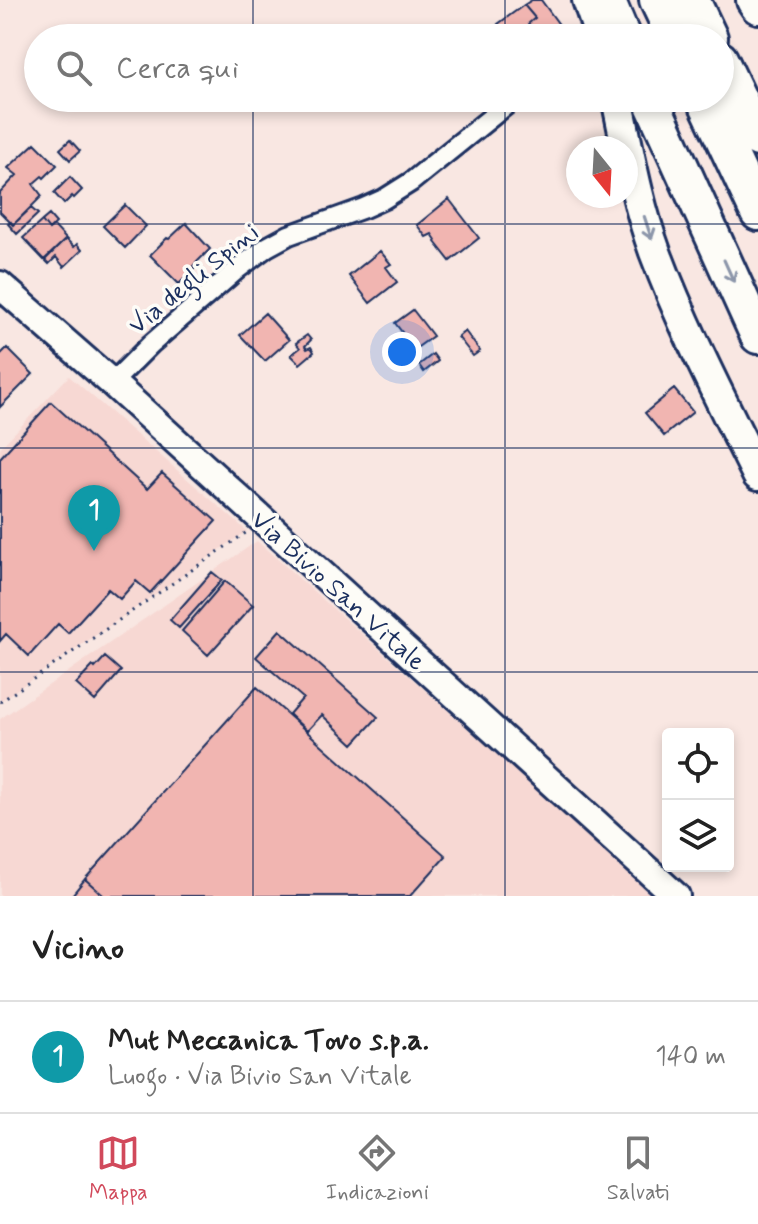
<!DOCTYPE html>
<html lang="it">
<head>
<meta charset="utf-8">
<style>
	:root { --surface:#fff; --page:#f2f2f2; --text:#222; --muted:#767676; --line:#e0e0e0; --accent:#d1495b }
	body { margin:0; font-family:Mynerve,sans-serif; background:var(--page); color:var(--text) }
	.controls { position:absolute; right:24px; bottom:24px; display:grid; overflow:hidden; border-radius:8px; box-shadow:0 4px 12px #0003 }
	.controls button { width:72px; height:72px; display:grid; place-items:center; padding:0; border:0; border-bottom:2px solid var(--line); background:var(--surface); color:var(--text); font:40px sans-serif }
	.compass { position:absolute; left:566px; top:136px; width:72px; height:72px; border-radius:50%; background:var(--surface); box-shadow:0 4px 12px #0003; rotate:162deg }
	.you { position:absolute; left:402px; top:352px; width:28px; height:28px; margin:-20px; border:6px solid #fff; border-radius:50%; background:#1a73e8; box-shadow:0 0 0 12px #1a73e833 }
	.badge { display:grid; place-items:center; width:52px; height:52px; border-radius:50%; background:var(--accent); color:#fff; font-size:26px; font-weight:700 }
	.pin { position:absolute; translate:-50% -66px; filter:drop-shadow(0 2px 4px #0008) }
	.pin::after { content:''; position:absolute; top:42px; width:28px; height:24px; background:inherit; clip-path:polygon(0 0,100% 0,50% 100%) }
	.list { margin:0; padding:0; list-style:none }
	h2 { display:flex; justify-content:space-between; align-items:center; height:104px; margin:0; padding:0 32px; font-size:34px }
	h2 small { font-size:26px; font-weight:400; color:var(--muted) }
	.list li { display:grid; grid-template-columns:52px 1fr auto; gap:24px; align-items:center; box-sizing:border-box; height:112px; padding:0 32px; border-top:2px solid var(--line) }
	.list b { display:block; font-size:30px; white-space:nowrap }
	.list p { margin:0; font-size:26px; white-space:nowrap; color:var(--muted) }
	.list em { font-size:26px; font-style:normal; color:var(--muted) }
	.icon { flex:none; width:44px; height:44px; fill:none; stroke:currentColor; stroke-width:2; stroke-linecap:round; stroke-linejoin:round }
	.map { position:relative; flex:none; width:758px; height:896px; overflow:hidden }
	.search { position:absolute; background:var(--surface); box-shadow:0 4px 12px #0003; left:24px; right:24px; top:24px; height:88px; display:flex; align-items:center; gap:20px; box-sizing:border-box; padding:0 28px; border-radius:44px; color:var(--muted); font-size:30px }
	.sheet { height:216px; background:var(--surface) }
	nav { display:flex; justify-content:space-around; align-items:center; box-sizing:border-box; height:112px; border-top:2px solid var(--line); background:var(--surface); font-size:22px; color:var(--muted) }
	nav a { display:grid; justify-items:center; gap:4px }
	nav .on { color:var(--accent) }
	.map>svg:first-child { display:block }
	.built { fill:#f7d8d3 }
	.building { fill:#f1b5b1; stroke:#1b2f5e; stroke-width:2 }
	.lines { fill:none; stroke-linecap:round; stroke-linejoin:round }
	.minor-casing { stroke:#1b2f5e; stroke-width:24 }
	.secondary-casing { stroke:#1b2f5e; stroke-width:32 }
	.primary-casing { stroke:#1b2f5e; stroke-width:36 }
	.motorway-casing { stroke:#1b2f5e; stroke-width:40 }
	.path { stroke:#1b2f5e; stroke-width:3; stroke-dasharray:2 6; stroke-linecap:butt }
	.minor { stroke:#fdfcf7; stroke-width:18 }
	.secondary { stroke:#fdfcf7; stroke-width:26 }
	.primary { stroke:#fdfcf7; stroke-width:30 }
	.motorway { stroke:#fdfcf7; stroke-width:34 }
	.oneway { stroke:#8c96aa }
	.grid { fill:none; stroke:#1b2f5e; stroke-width:2; stroke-opacity:0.55 }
	.labels { text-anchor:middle; stroke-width:7; stroke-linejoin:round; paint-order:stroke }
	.street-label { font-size:26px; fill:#1b2f5e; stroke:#fdfcf7 }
</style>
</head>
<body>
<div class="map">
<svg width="758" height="896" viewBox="0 0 758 896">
	<rect width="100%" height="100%" fill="#f9e7e2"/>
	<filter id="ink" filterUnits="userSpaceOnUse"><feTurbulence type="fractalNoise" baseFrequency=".0125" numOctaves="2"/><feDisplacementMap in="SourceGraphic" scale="16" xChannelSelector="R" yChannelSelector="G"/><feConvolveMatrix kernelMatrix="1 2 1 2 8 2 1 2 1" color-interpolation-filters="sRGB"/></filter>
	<g filter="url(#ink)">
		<path class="built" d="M 69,376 L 247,531 L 0,701 L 0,448 Z
			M 257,541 L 657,896 L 0,896 L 0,719 Z"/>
		<path class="building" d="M 532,0 L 541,0 L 560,26 L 542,38 L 539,38 L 528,24 L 535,18 L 524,5 Z
			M 524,5 L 535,18 L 528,24 L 539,38 L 508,38 L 498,24 Z
			M 70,140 L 80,151 L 70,160 L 60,149 Z
			M 35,143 L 57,165 L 44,178 L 42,176 L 33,184 L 42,196 L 13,225 L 0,212 L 0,193 L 17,175 L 8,168 Z
			M 70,177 L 82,190 L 74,198 L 72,196 L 64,204 L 54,193 Z
			M 449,199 L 479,238 L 450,261 L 435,242 L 436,240 L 432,234 L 426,237 L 417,225 Z
			M 125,205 L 146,226 L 125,248 L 103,226 Z
			M 31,208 L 38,214 L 17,234 L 8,224 L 11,222 L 13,225 Z
			M 49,215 L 56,223 L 49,230 L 42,221 Z
			M 42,221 L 49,230 L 54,226 L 66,239 L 44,260 L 23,238 Z
			M 186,223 L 210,249 L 193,266 L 195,268 L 179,284 L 150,255 L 167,238 L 169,239 Z
			M 66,239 L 74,247 L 77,244 L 82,250 L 64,267 L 56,257 L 49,264 L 45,260 Z
			M 380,251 L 391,264 L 386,267 L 397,282 L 370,303 L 349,276 Z
			M 413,310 L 433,336 L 415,349 L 395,323 Z
			M 265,313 L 289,340 L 265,361 L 240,335 Z
			M 465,331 L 480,351 L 473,356 L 458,337 Z
			M 307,335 L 311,340 L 305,346 L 307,349 L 311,347 L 314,352 L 300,364 L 291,355 L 300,348 L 296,343 Z
			M 7,348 L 33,374 L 0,407 L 0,355 Z
			M 433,354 L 438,361 L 424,372 L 419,365 Z
			M 674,389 L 693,412 L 664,436 L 645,413 Z
			M 51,402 L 147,489 L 162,473 L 216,521 L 150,593 L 136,581 L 120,599 L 108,589 L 68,633 L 58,624 L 29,656 L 6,634 L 0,641 L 0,458 Z
			M 212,572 L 222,580 L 179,628 L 170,620 Z
			M 225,581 L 253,605 L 208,655 L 182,631 Z
			M 280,630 L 378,717 L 353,744 L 322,715 L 307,731 L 289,714 L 303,698 L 256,657 Z
			M 105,657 L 121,671 L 95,701 L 76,684 L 93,666 L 95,668 Z
			M 257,687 L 446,856 L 410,896 L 104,896 L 85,879 Z
			M 85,879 L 104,896 L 72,895 Z"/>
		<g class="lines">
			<defs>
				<path id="minor" d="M 112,383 L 151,344 L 239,268 L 267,247 L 289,235 L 364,208 L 384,199 L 411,182 L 515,98"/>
				<path id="secondary" d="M 0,285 L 112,383 L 676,896"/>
				<path id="primary" d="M 588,0 L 601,38
					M 617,98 C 628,150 637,203 655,252 C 684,329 722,402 758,475"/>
				<path id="motorway" d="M 607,0 L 623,38
					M 657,0 L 675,38
					M 692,0 L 710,38
					M 754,0 L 758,6
					M 720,59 L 758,139
					M 650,98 L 758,336
					M 704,98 L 758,213"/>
			</defs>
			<use href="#minor" class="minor-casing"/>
			<use href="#secondary" class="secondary-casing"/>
			<use href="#primary" class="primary-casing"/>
			<use href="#motorway" class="motorway-casing"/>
			<path class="path" d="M 0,702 L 247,532"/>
			<use href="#minor" class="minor"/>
			<use href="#secondary" class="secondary"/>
			<use href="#primary" class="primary"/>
			<use href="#motorway" class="motorway"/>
		</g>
		<defs><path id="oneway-shaft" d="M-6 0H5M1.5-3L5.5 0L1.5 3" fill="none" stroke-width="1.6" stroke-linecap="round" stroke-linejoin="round" transform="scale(2)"/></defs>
		<g class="oneway">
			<use href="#oneway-shaft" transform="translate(648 228) rotate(72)"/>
			<use href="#oneway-shaft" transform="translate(729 271) rotate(66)"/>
		</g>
	</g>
	<path class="grid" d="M 253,0 L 253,38M 505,0 L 505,38M 253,98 L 253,896M 505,98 L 505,896M 0,224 L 758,224M 0,448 L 758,448M 0,672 L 758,672"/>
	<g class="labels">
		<g class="street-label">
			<text transform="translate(193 278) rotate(-39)" y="9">Via degli Spini</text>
			<text transform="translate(339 590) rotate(42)" y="9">Via Bivio San Vitale</text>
		</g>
	</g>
</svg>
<div class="controls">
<button><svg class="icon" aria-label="locate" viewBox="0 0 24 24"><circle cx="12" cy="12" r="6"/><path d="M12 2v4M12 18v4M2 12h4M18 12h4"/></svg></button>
<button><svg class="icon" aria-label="layers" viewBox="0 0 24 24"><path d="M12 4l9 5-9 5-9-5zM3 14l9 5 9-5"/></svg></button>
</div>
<svg class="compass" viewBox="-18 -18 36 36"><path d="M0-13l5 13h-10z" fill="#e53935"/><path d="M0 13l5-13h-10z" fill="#767676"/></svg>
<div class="you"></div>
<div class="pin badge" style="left:94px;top:551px;background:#0f9aa8">1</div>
<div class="search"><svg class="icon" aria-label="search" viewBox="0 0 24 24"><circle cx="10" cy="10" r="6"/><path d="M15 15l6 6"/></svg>Cerca qui</div>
</div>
<section class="sheet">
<h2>Vicino<small></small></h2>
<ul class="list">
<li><span class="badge" style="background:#0f9aa8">1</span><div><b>Mut Meccanica Tovo s.p.a.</b><p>Luogo · Via Bivio San Vitale</p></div><em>140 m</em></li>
</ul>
</section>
<nav>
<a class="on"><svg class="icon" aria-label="map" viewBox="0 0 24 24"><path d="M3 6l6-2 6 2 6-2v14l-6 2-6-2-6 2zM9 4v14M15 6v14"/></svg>Mappa</a>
<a><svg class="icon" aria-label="directions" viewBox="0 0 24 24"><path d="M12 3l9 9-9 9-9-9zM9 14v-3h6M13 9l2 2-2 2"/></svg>Indicazioni</a>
<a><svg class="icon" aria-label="saved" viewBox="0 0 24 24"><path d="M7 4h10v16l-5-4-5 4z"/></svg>Salvati</a>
</nav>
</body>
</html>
